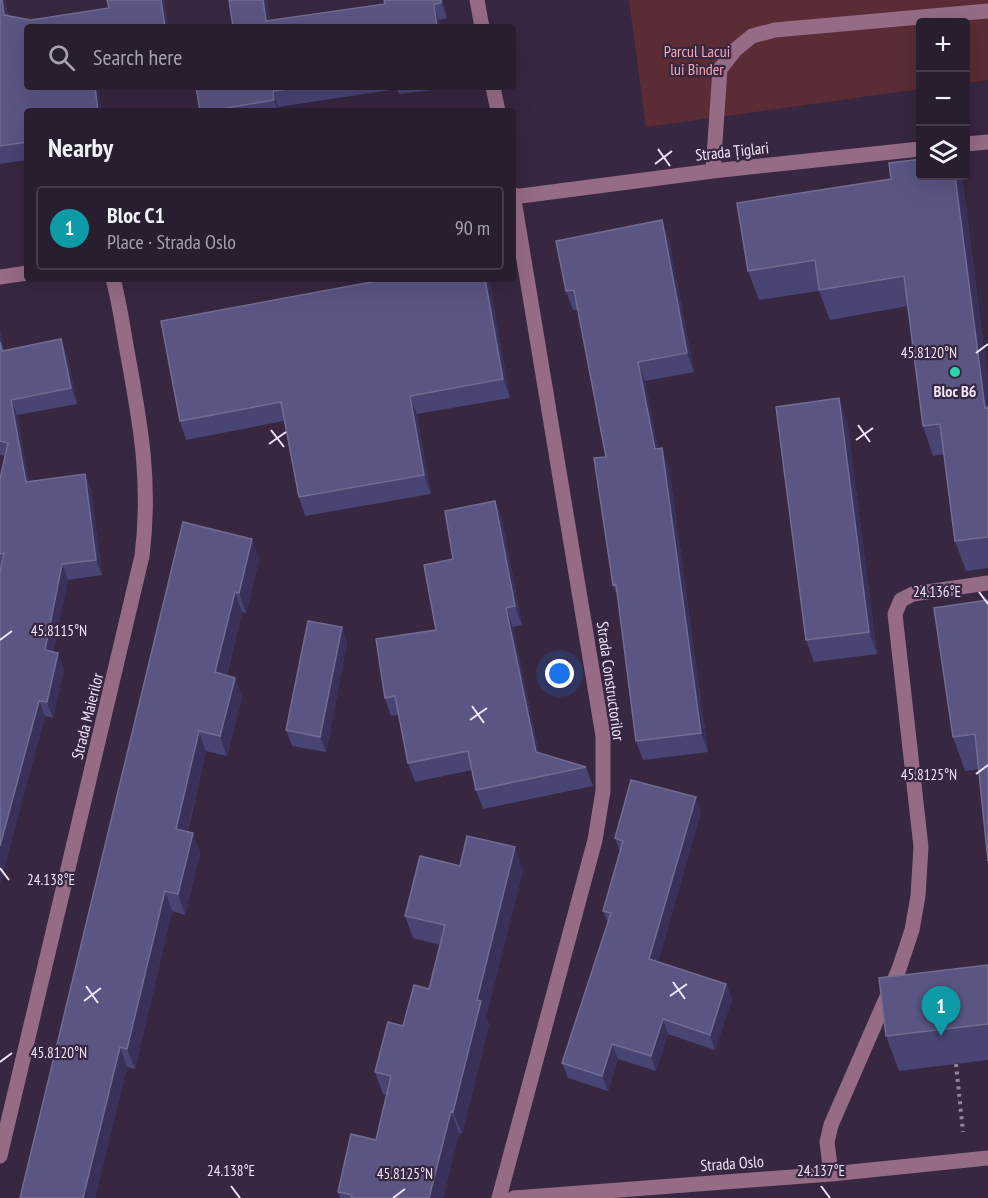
<!DOCTYPE html>
<html lang="en">
<head>
<meta charset="utf-8">
<style>
	:root { --surface:#291d30; --page:#312638; --text:#f1f3f6; --muted:#a5a2ab; --line:#453b4c; --accent:#8c9099 }
	body { margin:0; font-family:"PT Sans Narrow",sans-serif; background:var(--page); color:var(--text) }
	.controls { position:absolute; right:18px; top:18px; display:grid; overflow:hidden; border-radius:6px; box-shadow:0 6px 24px #0002 }
	.controls button { width:54px; height:54px; display:grid; place-items:center; padding:0; border:0; border-bottom:2px solid var(--line); background:var(--surface); color:var(--text); font:30px sans-serif }
	.you { position:absolute; left:560px; top:674px; width:21px; height:21px; margin:-15px; border:4px solid #fff; border-radius:50%; background:#1a73e8; box-shadow:0 0 0 9px #1a73e833 }
	.badge { display:grid; place-items:center; width:39px; height:39px; border-radius:50%; background:var(--accent); color:#fff; font-size:20px; font-weight:700 }
	.pin { position:absolute; translate:-50% -50px; filter:drop-shadow(0 2px 3px #0008) }
	.pin::after { content:''; position:absolute; top:32px; width:21px; height:18px; background:inherit; clip-path:polygon(0 0,100% 0,50% 100%) }
	.list { margin:0; padding:0; list-style:none }
	h2 { display:flex; justify-content:space-between; align-items:center; height:78px; margin:0; padding:0 24px; font-size:26px }
	h2 small { font-size:20px; font-weight:400; color:var(--muted) }
	.list li { display:grid; grid-template-columns:39px 1fr auto; gap:18px; align-items:center; box-sizing:border-box; height:84px; margin:0 12px 12px; padding:0 12px; border:2px solid var(--line); border-radius:6px }
	.list b { display:block; font-size:22px; white-space:nowrap }
	.list p { margin:0; font-size:20px; white-space:nowrap; color:var(--muted) }
	.list em { font-size:20px; font-style:normal; color:var(--muted) }
	.icon { flex:none; width:33px; height:33px; fill:none; stroke:currentColor; stroke-width:2; stroke-linecap:round; stroke-linejoin:round }
	.map { position:relative; flex:none; width:988px; height:1198px; overflow:hidden }
	.search { position:absolute; background:var(--surface); box-shadow:0 6px 24px #0002; left:24px; top:24px; width:492px; height:66px; display:flex; align-items:center; gap:15px; box-sizing:border-box; padding:0 21px; border-radius:6px; color:var(--muted); font-size:22px }
	.panel { position:absolute; background:var(--surface); box-shadow:0 6px 24px #0002; left:24px; top:108px; width:492px; height:174px; border-radius:6px }
	.map>svg:first-child { display:block }
	.green { fill:#5b2c35 }
	.lines { fill:none; stroke-linecap:round; stroke-linejoin:round }
	.path { stroke:#92859a; stroke-width:4; stroke-dasharray:3 4.5; stroke-linecap:butt }
	.minor { stroke:#956b86; stroke-width:15 }
	.wall { fill:#484474 }
	.shaded-wall { fill:#393159 }
	.building { fill:#5a5582; stroke:#716c94; stroke-width:1.5 }
	.ticks { fill:none; stroke:#f0e5f6; stroke-width:2 }
	.poi-dot { fill:#2bd5ac; stroke:#372740; stroke-width:2 }
	.labels { text-anchor:middle; stroke-width:4.5; stroke-linejoin:round; paint-order:stroke }
	.park-label { font-size:16px; fill:#f5a9b4; stroke:#372740 }
	.street-label { font-size:16px; fill:#f0e5f6; stroke:#372740 }
	.poi-label { font-size:16px; font-weight:bold; fill:#f0e5f6; stroke:#372740 }
	.ticks-label { font-size:15px; text-anchor:middle; fill:#f0e5f6; stroke:#372740; stroke-width:4.5; stroke-linejoin:round; paint-order:stroke }
</style>
</head>
<body>
<div class="map">
<svg width="988" height="1198" viewBox="0 0 988 1198">
	<rect width="100%" height="100%" fill="#372740"/>
	<path class="green" d="M 629,0 L 988,0 L 988,80 L 966,83 L 966,22 L 920,22 L 920,89 L 646,127 Z"/>
	<g class="lines">
		<path class="path" d="M 956,1064 L 963,1132"/>
		<path class="minor" d="M 477,0 L 482,27
			M 493,87 L 498,111
			M 966,144 L 988,142
			M 713,171 L 720,69 L 735,50 L 752,36 L 775,30 L 988,11
			M 513,197 L 713,171 L 920,149
			M 0,277 L 27,273
			M 0,1156 L 142,556 C 151,483 141,427 128,356 C 123,330 120,304 113,279
			M 831,1174 L 827,1142 L 831,1125 L 899,969 L 912,930 L 918,896 L 921,847 L 895,614 L 901,600 L 913,594 L 988,583
			M 499,1198 L 595,840 L 603,791 L 603,736 L 513,194
			M 514,1198 L 831,1174 L 988,1158"/>
	</g>
	<path class="wall" d="M 0,0 L 5,0 L 8,16 L 31,20 L 109,8 L 107,0 L 164,0 L 168,27 L 27,27 L 27,160 L 0,164 Z
		M 229,0 L 267,0 L 270,20 L 385,4 L 384,0 L 443,0 L 447,18 L 439,20 L 440,27 L 233,27 Z
		M 196,87 L 449,87 L 449,88 L 399,94 L 397,89 L 278,107 L 279,111 L 200,111 Z
		M 921,176 L 960,176 L 963,184 L 988,380 L 988,568 L 966,571 L 955,541 L 944,454 L 933,456 L 923,426 L 908,306 L 830,320 L 819,291 L 759,300 L 748,271 Z
		M 669,239 L 694,372 L 645,381 L 658,449 L 669,467 L 708,752 L 643,760 L 636,741 L 618,598 L 613,585 L 606,457 L 578,310 L 573,310 L 566,291 Z
		M 489,279 L 510,398 L 417,414 L 431,494 L 305,516 L 299,497 L 284,421 L 186,440 L 180,421 Z
		M 0,330 L 4,350 L 67,354 L 77,404 L 17,415 L 29,481 L 85,474 L 91,490 L 102,575 L 68,580 L 53,652 L 64,669 L 53,718 L 45,716 L 0,883 L 0,479 L 5,456 L 0,455 Z
		M 847,420 L 877,654 L 814,662 L 806,640 Z
		M 495,501 L 502,520 L 522,625 L 513,627 L 539,753 L 586,767 L 593,786 L 483,809 L 476,790 L 472,770 L 415,782 L 408,763 L 399,715 L 391,716 L 385,698 L 436,630 L 453,559 Z
		M 183,522 L 259,559 L 246,613 L 242,612 L 227,675 L 235,678 L 242,698 L 227,756 L 206,751 L 188,831 L 193,833 L 200,853 L 185,915 L 172,911 L 135,1069 L 127,1067 L 95,1198 L 20,1198 Z
		M 988,600 L 979,769 L 965,771 L 953,737 Z
		M 342,627 L 347,643 L 326,752 L 292,746 L 286,730 Z
		M 701,812 L 658,962 L 726,984 L 732,999 L 715,1050 L 668,1034 L 656,1071 L 618,1059 L 608,1091 L 568,1078 L 562,1063 L 608,923 L 603,911 L 620,852 L 615,838 Z
		M 460,866 L 523,870 L 486,1017 L 489,1024 L 462,1134 L 459,1133 L 443,1198 L 340,1198 L 338,1192 L 376,1140 L 387,1095 L 383,1094 L 375,1072 L 429,989 L 440,945 L 413,938 L 405,916 Z
		M 988,965 L 988,1060 L 899,1071 L 886,1036 Z"/>
	<path class="shaded-wall" d="M 2,0 L 5,0 L 10,32 L 4,15 Z
		M 161,0 L 164,0 L 168,27 L 165,27 Z
		M 263,0 L 267,0 L 271,27 L 266,21 Z
		M 441,0 L 443,0 L 447,18 L 441,3 Z
		M 434,4 L 439,20 L 440,27 L 437,27 Z
		M 95,87 L 98,87 L 102,111 L 98,111 Z
		M 273,91 L 278,107 L 279,111 L 278,111 L 274,100 Z
		M 955,176 L 960,176 L 963,184 L 988,380 L 988,417 L 985,408 Z
		M 662,220 L 669,239 L 694,372 L 687,353 Z
		M 485,279 L 489,279 L 510,398 L 503,379 Z
		M 0,330 L 1,334 L 7,366 L 2,351 L 0,342 Z
		M 61,339 L 67,354 L 77,404 L 71,388 Z
		M 638,362 L 645,381 L 662,468 L 655,449 Z
		M 410,396 L 417,414 L 431,494 L 424,475 Z
		M 839,398 L 847,420 L 877,654 L 869,632 Z
		M 11,400 L 17,415 L 32,497 L 26,482 Z
		M 662,448 L 669,467 L 708,752 L 701,733 Z
		M 85,474 L 91,490 L 102,575 L 96,560 Z
		M 495,501 L 502,520 L 522,625 L 515,606 Z
		M 252,539 L 259,559 L 246,613 L 239,593 Z
		M 62,564 L 68,580 L 51,666 L 45,650 Z
		M 235,592 L 242,612 L 222,693 L 215,672 Z
		M 506,608 L 513,627 L 543,771 L 536,752 Z
		M 342,627 L 347,643 L 326,752 L 320,737 Z
		M 58,653 L 64,669 L 53,718 L 47,702 Z
		M 235,678 L 242,698 L 227,756 L 220,736 Z
		M 39,701 L 45,716 L 0,883 L 0,846 Z
		M 199,731 L 206,751 L 183,849 L 176,829 Z
		M 696,797 L 701,812 L 655,974 L 649,959 Z
		M 193,833 L 200,853 L 185,915 L 178,894 Z
		M 515,847 L 523,870 L 486,1017 L 489,1024 L 462,1134 L 453,1112 L 477,1000 Z
		M 165,891 L 172,911 L 135,1069 L 127,1049 Z
		M 726,984 L 732,999 L 715,1050 L 710,1035 Z
		M 663,1019 L 668,1034 L 656,1071 L 651,1056 Z
		M 612,1044 L 618,1059 L 608,1091 L 602,1076 Z
		M 120,1047 L 127,1067 L 95,1198 L 83,1198 Z
		M 451,1111 L 459,1133 L 443,1198 L 429,1198 Z"/>
	<path class="building" d="M 0,0 L 2,0 L 4,15 L 31,20 L 109,8 L 107,0 L 161,0 L 165,27 L 27,27 L 27,87 L 95,87 L 98,111 L 27,111 L 27,142 L 0,146 Z
		M 229,0 L 263,0 L 266,21 L 385,4 L 384,0 L 441,0 L 441,3 L 434,4 L 437,27 L 233,27 Z
		M 196,87 L 302,87 L 273,91 L 274,100 L 209,111 L 200,111 Z
		M 921,159 L 921,176 L 955,176 L 985,408 L 988,407 L 988,537 L 955,541 L 940,424 L 923,426 L 904,276 L 819,290 L 815,260 L 748,271 L 737,203 L 891,179 L 889,163 Z
		M 662,220 L 687,353 L 638,362 L 655,449 L 662,448 L 701,733 L 636,741 L 616,584 L 613,585 L 594,458 L 606,457 L 574,290 L 566,291 L 556,241 Z
		M 388,279 L 485,279 L 503,379 L 410,396 L 424,475 L 299,497 L 281,402 L 180,421 L 161,321 Z
		M 61,339 L 71,388 L 11,400 L 26,482 L 85,474 L 96,560 L 62,564 L 45,650 L 58,653 L 47,702 L 39,701 L 0,846 L 0,572 L 4,553 L 0,554 L 0,479 L 8,443 L 0,441 L 0,342 L 2,351 Z
		M 839,398 L 869,632 L 806,640 L 776,407 Z
		M 495,501 L 515,606 L 506,608 L 536,752 L 586,767 L 476,790 L 468,751 L 408,763 L 395,696 L 385,698 L 376,639 L 436,630 L 424,565 L 453,559 L 445,511 Z
		M 183,522 L 252,539 L 239,593 L 235,592 L 215,672 L 235,678 L 220,736 L 199,731 L 176,829 L 193,833 L 178,894 L 165,891 L 127,1049 L 120,1047 L 83,1198 L 20,1198 Z
		M 988,600 L 988,861 L 975,734 L 953,737 L 934,608 Z
		M 308,621 L 342,627 L 320,737 L 286,730 Z
		M 631,780 L 696,797 L 649,959 L 726,984 L 710,1035 L 663,1019 L 651,1056 L 612,1044 L 602,1076 L 562,1063 L 611,913 L 603,911 L 623,841 L 615,838 Z
		M 467,836 L 515,847 L 477,1000 L 481,1001 L 453,1112 L 451,1111 L 429,1198 L 351,1198 L 352,1195 L 338,1192 L 351,1134 L 376,1140 L 391,1076 L 375,1072 L 388,1022 L 403,1026 L 414,985 L 429,989 L 445,925 L 405,916 L 420,856 L 460,866 Z
		M 988,965 L 988,1024 L 886,1036 L 879,978 Z"/>
	<path class="ticks" d="M 658,149 L 670,166M 655,164 L 672,151M 976,353 L 988,344M 858,425 L 870,442M 271,430 L 284,447M 856,440 L 873,428M 269,444 L 286,432M 979,592 L 988,604M 0,640 L 12,631M 472,706 L 484,723M 470,720 L 487,708M 976,774 L 988,765M 0,868 L 9,880M 673,982 L 685,999M 86,986 L 98,1003M 670,996 L 687,984M 84,1001 L 101,988M 0,1062 L 12,1053M 231,1186 L 240,1198M 821,1186 L 830,1198M 393,1198 L 405,1189"/>
	<circle class="poi-dot" cx="955" cy="372" r="6"/>
	<g class="labels">
		<g class="park-label">
			<text x="697" y="57">Parcul Lacui<tspan x="697" dy="18">lui Binder</tspan></text>
		</g>
		<g class="street-label">
			<text transform="translate(732 151) rotate(-6)" y="6">Strada Țiglari</text>
			<text transform="translate(611 681) rotate(82)" y="6">Strada Constructorilor</text>
			<text transform="translate(87 716) rotate(-76)" y="6">Strada Maierilor</text>
			<text transform="translate(732 1163) rotate(-4)" y="6">Strada Oslo</text>
		</g>
		<g class="poi-label">
			<text x="955" y="397">Bloc B6</text>
		</g>
	</g>
	<g class="ticks-label">
		<text x="929" y="358">45.8120°N</text>
		<text x="937" y="597">24.136°E</text>
		<text x="59" y="636">45.8115°N</text>
		<text x="929" y="780">45.8125°N</text>
		<text x="51" y="885">24.138°E</text>
		<text x="59" y="1058">45.8120°N</text>
		<text x="231" y="1176">24.138°E</text>
		<text x="821" y="1176">24.137°E</text>
		<text x="405" y="1179">45.8125°N</text>
	</g>
</svg>
<div class="controls">
<button>+</button>
<button>−</button>
<button><svg class="icon" aria-label="layers" viewBox="0 0 24 24"><path d="M12 4l9 5-9 5-9-5zM3 14l9 5 9-5"/></svg></button>
</div>
<div class="you"></div>
<div class="pin badge" style="left:941px;top:1036px;background:#0f9aa8">1</div>
<div class="search"><svg class="icon" aria-label="search" viewBox="0 0 24 24"><circle cx="10" cy="10" r="6"/><path d="M15 15l6 6"/></svg>Search here</div>
<section class="panel">
<h2>Nearby<small></small></h2>
<ul class="list">
<li><span class="badge" style="background:#0f9aa8">1</span><div><b>Bloc C1</b><p>Place · Strada Oslo</p></div><em>90 m</em></li>
</ul>
</section>
</div>
</body>
</html>
